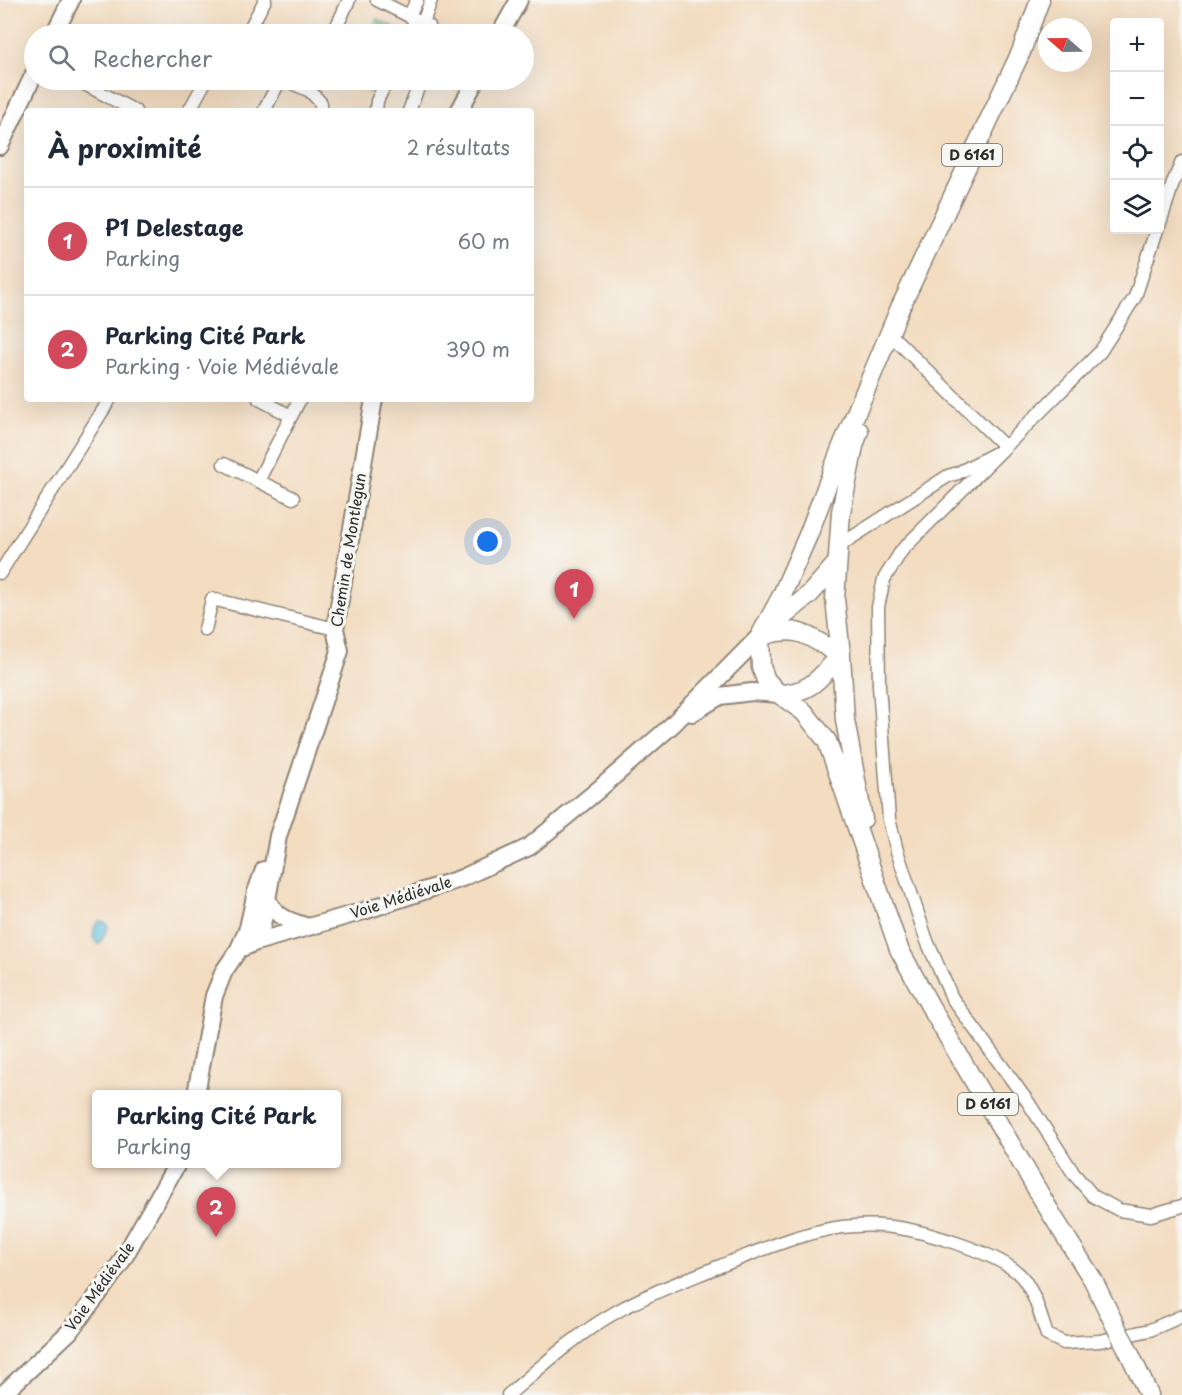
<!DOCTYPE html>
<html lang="fr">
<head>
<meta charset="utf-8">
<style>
	:root { --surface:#fff; --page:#f6f6f7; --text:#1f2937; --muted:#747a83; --line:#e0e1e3; --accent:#d1495b }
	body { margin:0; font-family:"Playpen Sans",sans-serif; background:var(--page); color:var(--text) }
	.controls { position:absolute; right:18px; top:18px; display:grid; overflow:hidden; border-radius:6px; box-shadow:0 6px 24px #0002 }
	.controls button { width:54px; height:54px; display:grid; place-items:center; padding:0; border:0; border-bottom:2px solid var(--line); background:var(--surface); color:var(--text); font:30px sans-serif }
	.compass { position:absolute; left:1038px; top:18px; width:54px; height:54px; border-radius:50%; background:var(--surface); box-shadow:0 6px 24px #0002; rotate:290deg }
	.you { position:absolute; left:488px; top:542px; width:21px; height:21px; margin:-15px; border:4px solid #fff; border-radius:50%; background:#1a73e8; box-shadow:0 0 0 9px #1a73e833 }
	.badge { display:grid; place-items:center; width:39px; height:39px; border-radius:50%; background:var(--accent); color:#fff; font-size:20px; font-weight:700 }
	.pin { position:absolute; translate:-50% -50px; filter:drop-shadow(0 2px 3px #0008) }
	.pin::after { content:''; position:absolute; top:32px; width:21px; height:18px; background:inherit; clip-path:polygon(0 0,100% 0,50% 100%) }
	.popup { position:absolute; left:92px; top:1090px; width:249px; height:78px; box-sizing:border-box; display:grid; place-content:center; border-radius:6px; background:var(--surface); filter:drop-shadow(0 2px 4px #0005); font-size:20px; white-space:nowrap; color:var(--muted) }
	.popup b { font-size:22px; color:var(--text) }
	.popup::after { content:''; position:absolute; left:50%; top:100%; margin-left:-12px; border:12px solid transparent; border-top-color:var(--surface) }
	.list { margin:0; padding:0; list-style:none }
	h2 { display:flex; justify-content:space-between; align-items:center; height:78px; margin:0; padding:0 24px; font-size:26px }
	h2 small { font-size:20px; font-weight:400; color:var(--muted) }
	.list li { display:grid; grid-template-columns:39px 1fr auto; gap:18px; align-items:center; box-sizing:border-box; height:108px; padding:0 24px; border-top:2px solid var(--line) }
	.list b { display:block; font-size:22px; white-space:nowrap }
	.list p { margin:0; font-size:20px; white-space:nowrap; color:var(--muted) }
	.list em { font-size:20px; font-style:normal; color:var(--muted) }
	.icon { flex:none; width:33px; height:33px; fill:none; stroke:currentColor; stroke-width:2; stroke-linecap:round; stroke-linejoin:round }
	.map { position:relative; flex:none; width:1182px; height:1395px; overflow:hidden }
	.search { position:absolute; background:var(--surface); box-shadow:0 6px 24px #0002; left:24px; top:24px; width:510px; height:66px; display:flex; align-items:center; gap:15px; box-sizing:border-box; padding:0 21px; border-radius:33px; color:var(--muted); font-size:22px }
	.panel { position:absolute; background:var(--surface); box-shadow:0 6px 24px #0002; left:24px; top:108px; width:510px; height:294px; border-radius:6px }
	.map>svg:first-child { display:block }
	.green { fill:#70ca91; stroke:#4e7a5e; stroke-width:1.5 }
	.water { fill:#62c4e0; stroke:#467886; stroke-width:1.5 }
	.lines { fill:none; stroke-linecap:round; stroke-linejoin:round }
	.street-casing { stroke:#8f8476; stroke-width:15 }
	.secondary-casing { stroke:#8f8476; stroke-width:20 }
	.primary-casing { stroke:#8f8476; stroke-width:21 }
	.street { stroke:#fff; stroke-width:12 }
	.secondary { stroke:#fff; stroke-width:16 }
	.primary { stroke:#fff; stroke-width:18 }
	.primary-bridge-casing { stroke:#8f8476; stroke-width:21; stroke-linecap:butt }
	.primary-bridge { stroke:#fff; stroke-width:18 }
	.labels { text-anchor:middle; stroke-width:6; stroke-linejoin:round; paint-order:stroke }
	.shield { fill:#f6f6f2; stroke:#686867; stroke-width:1.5 }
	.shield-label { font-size:14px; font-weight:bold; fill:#2b2b2b }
	.street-label { font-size:15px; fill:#2b2b2b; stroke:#f6f6f2 }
</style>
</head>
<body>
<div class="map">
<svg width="1182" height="1395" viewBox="0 0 1182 1395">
	<rect width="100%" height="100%" fill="#f6f6f2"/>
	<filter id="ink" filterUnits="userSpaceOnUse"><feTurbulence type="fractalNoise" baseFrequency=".0167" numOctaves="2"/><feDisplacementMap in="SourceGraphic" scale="12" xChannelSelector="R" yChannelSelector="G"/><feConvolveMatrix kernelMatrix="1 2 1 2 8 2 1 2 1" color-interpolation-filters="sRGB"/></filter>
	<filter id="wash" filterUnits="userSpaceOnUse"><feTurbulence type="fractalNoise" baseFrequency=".008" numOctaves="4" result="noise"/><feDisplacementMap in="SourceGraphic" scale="24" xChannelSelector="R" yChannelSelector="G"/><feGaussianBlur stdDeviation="1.35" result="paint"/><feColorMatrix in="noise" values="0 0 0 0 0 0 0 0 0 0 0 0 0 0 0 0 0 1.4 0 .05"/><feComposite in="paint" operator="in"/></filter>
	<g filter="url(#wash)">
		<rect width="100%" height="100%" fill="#f3dcc0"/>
		<path class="green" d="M 377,19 L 406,33 L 405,34 L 370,34 Z
			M 355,80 L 380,80 L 374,91 L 369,92 L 355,86 Z"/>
		<path class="water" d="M 99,921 L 105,922 L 108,927 L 101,941 L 98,944 L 93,937 L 95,926 Z"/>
	</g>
	<g filter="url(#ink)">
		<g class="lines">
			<defs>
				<path id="street" d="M 377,0 L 429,26 L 429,34
					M 409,16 L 417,0
					M 423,23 L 431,0
					M 247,34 L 265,0
					M 333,34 L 349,0
					M 409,34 L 416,20
					M 77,80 L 135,111
					M 285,80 L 310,91 L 321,103 L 321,111
					M 310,91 L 314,80
					M 189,111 L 206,80
					M 264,111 L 280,80
					M 376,111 L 377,101 L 387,80
					M 409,111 L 421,80
					M 1160,223 L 1174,180 L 1182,162
					M 891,335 L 1005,447
					M 259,399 L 291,416
					M 1002,450 L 1100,352 L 1135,297 L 1157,230
					M 224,464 L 293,498
					M 258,481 L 300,399
					M 837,547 L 948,476 L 958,473 L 1002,450 L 902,550 L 884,579 L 878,607 L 879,686 L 889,819 L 897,851 L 927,941 L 952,998 L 1028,1102 L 1074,1174 L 1093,1196 L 1119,1210 L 1151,1215 L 1182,1206
					M 0,573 L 110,399
					M 205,630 L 212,599 L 335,629
					M 508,1395 C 542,1366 577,1334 616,1312 C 649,1293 686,1280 720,1266 C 763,1250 809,1228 855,1226 C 893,1223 927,1233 962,1245 C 979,1251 1010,1263 1022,1277 C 1035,1293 1040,1315 1047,1335 L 1064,1343 L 1100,1341 L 1150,1330 L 1182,1316"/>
				<path id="secondary" d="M 54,34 L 71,0
					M 500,34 L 519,0
					M 459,111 L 476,80
					M 0,146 L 34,74
					M 692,713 L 720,696 L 752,692 L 779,694
					M 308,927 C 287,920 279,919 267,900 L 278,836 L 340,651 L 335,629 L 374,399
					M 256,942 L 261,930 L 267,900
					M 239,949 L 256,942 L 364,911 L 462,878 L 529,847 L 598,790 L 671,726 L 760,636
					M 196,1094 L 214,996 L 224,971 L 239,949 L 248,928 L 256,892 L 264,870
					M 2,1395 L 69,1332 L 100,1292 L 120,1264 L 177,1164"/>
				<path id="primary" d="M 1040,0 L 1021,52 L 900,308 L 840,451 L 809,533 L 781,597 L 760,636 L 761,667 L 766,680 L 779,694 L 804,712 L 827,741 L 899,949 L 930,1006 L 1052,1215 L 1093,1280 L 1115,1325
					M 859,431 L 854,446 L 841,512 L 835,599 L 841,655 L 845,720 L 863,819
					M 768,629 L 810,594 L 837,563
					M 765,635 C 803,624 810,639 841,655
					M 779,694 C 812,693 820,677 841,655
					M 1127,1348 L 1149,1395"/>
			</defs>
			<use href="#street" class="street-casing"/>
			<use href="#secondary" class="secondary-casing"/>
			<use href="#primary" class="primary-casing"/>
			<use href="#street" class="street"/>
			<use href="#secondary" class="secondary"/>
			<use href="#primary" class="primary"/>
			<defs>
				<path id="primary-bridge" d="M 1115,1325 L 1127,1348"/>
			</defs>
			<use href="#primary-bridge" class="primary-bridge-casing"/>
			<use href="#primary-bridge" class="primary-bridge"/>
		</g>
	</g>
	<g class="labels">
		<g class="shield">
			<rect x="942" y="144" width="60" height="22" rx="4.5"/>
			<rect x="958" y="1093" width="60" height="22" rx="4.5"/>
		</g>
		<g class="shield-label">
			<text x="972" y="160">D 6161</text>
			<text x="988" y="1109">D 6161</text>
		</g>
		<g class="street-label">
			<text transform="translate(349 550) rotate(-81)" y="5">Chemin de Montlegun</text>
			<text transform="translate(401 898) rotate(-18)" y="5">Voie Médiévale</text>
			<text transform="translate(100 1287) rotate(-54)" y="5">Voie Médiévale</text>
		</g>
	</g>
</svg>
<div class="controls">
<button>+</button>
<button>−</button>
<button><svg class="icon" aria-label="locate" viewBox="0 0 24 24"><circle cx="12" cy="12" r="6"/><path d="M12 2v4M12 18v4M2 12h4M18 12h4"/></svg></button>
<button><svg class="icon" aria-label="layers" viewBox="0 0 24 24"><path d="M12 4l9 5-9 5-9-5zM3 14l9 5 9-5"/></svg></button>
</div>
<svg class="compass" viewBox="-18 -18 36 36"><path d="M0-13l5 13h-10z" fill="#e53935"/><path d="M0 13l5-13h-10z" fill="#747a83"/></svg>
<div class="you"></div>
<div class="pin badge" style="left:574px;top:619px">1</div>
<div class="pin badge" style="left:216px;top:1237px">2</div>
<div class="popup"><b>Parking Cité Park</b>Parking</div>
<div class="search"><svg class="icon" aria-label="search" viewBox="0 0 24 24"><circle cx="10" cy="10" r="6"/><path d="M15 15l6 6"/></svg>Rechercher</div>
<section class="panel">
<h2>À proximité<small>2 résultats</small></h2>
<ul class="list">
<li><span class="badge">1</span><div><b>P1 Delestage</b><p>Parking</p></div><em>60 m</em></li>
<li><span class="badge">2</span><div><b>Parking Cité Park</b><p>Parking · Voie Médiévale</p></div><em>390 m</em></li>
</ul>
</section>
</div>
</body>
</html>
